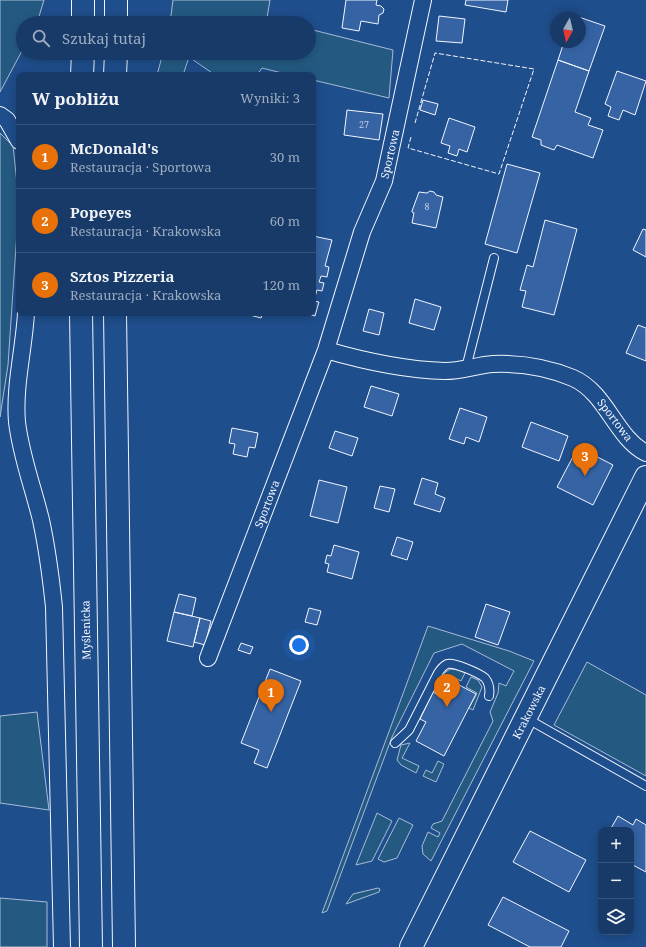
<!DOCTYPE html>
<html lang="pl">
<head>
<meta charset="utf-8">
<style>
	:root { --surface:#173a69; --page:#20416f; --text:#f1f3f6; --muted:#9eadc0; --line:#36547d; --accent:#d6ab8b }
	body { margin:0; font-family:"Noto Serif",serif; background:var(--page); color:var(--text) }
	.controls { position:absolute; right:12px; bottom:12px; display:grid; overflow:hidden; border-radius:8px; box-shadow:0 2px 10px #0003 }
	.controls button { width:36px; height:36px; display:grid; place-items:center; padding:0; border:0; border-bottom:1px solid var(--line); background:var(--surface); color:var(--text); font:20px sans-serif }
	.compass { position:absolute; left:550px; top:12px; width:36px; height:36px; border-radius:50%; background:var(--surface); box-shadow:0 2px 10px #0003; rotate:188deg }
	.you { position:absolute; left:299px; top:645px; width:14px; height:14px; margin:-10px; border:3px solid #fff; border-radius:50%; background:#1a73e8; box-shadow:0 0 0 6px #1a73e833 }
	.badge { display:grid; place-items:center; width:26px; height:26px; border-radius:50%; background:var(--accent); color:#fff; font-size:13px; font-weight:700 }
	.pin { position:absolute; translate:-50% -33px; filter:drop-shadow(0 1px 2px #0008) }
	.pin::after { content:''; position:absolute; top:21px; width:14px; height:12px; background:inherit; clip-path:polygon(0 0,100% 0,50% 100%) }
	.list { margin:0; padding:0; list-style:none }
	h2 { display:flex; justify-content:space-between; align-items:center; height:52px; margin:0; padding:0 16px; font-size:17px }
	h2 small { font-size:13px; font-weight:400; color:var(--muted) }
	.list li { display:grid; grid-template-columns:26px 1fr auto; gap:12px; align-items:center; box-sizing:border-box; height:64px; padding:0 16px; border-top:1px solid var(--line) }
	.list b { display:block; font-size:15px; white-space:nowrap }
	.list p { margin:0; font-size:13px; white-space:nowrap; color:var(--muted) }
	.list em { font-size:13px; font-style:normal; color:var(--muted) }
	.icon { flex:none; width:22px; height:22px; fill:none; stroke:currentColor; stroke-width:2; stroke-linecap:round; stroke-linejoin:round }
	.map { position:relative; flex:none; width:646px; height:947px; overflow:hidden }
	.search { position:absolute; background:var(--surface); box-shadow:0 2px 10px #0003; left:16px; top:16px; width:300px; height:44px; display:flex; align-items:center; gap:10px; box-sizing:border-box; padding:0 14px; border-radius:22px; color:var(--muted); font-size:15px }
	.panel { position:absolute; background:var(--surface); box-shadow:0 2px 10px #0003; left:16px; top:72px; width:300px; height:244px; border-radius:8px }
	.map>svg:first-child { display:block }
	.green { fill:#245a82; stroke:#a8bbd7 }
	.building { fill:#3563a3; stroke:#f2f6ff }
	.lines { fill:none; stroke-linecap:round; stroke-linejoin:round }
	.lane-casing { stroke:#f2f6ff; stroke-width:10 }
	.street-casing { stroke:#f2f6ff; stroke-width:18 }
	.secondary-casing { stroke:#f2f6ff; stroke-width:24 }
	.highway-casing { stroke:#f2f6ff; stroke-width:24 }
	.lane { stroke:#1f4e8c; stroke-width:8 }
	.street { stroke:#1f4e8c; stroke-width:16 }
	.secondary { stroke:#1f4e8c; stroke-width:22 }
	.highway { stroke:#1f4e8c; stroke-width:22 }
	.fence { stroke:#f2f6ff; stroke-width:1; stroke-dasharray:5 2; stroke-linecap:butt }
	.labels { text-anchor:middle; stroke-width:3; stroke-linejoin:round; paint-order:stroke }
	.number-label { font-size:9px; fill:#c3d1e8 }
	.street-label { font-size:11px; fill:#f2f6ff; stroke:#1f4e8c }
</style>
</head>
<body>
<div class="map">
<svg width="646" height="947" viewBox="0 0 646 947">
	<rect width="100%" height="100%" fill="#1f4e8c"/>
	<path class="green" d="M 0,0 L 44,0 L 37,23 L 23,23 L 23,49 L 0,92 Z
		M 173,0 L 270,0 L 267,18 L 286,23 L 170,23 Z
		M 309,29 L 393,50 L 389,98 L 313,80 L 313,75 L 290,75 L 262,68 L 257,75 L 215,75 L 189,57 L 183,75 L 157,75 L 163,53 L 309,53 Z
		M 0,133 L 13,146 L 19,202 L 8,365 L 0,417 Z
		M 428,626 L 509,651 L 534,661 L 431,861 L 423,854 L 422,846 L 428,832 L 438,837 L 440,833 L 431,828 L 433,824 L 442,821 L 493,721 L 490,712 L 498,693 L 499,683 L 506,686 L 514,671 L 462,644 L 434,653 L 392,737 L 327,911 L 322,913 Z
		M 587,662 L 646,695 L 646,776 L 554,725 Z
		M 450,669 L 459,670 L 465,673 L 461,681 L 449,675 L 439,694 L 434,692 L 442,675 Z
		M 471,677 L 478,680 L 482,687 L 473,710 L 469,708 L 477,693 L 466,687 Z
		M 37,712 L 49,810 L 0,803 L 0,716 Z
		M 410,743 L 402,758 L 419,766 L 416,773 L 401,765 L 397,760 L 401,745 Z
		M 438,761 L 444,764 L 436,782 L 423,776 L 426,770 L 432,773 Z
		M 377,813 L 392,821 L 372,861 L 356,865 Z
		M 399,818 L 413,825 L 397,858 L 384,862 L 378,859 Z
		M 378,888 L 380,889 L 379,892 L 346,904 L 353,894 Z
		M 0,898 L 47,902 L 47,947 L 0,947 Z"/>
	<path class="building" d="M 346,0 L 377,0 L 376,5 L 381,6 L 384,9 L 383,13 L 379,15 L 378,24 L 361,21 L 359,31 L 342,28 Z
		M 466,0 L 508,0 L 506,12 L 465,5 Z
		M 573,15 L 605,26 L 589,71 L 558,60 L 564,42 L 580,42 L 580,18 L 572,18 Z
		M 439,16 L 465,19 L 462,43 L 436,41 Z
		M 558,60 L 589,71 L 575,112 L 591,118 L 588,125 L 603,130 L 593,158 L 557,145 L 554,150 L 541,145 L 541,140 L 532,137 Z
		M 617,71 L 646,81 L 635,115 L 623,110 L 619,120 L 608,116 L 611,107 L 605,104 Z
		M 423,100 L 438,104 L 435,115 L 420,110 Z
		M 347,110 L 383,114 L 379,140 L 344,135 Z
		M 449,118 L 475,127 L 467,152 L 459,149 L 457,156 L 448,153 L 450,146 L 441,143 Z
		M 507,164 L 540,173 L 517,253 L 485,244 Z
		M 430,191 L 434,192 L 436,195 L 443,197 L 436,228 L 412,223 L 414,213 L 412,212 L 412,211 L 419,192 L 427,193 Z
		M 545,220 L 577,229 L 554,315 L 522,307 L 526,291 L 520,290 L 527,265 L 533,267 Z
		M 643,229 L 646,230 L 646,257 L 633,250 Z
		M 313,236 L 332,240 L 325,266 L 329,267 L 327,277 L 321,276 L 319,282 L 324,283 L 322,291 L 317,290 L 314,301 L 319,302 L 315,316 L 306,313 L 313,313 Z
		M 415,299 L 441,307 L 434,330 L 409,323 Z
		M 369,309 L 384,313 L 379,335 L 363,331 Z
		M 242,313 L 263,313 L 261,318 Z
		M 638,325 L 646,328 L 646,361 L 626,353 Z
		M 371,386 L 399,394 L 392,416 L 364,407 Z
		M 460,408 L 487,417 L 479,442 L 466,437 L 464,444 L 449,439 Z
		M 531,422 L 568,436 L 559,461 L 522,447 Z
		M 232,428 L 258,433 L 255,448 L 249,447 L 247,457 L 233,454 L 235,444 L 229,443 Z
		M 335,431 L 358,438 L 352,456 L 329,448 Z
		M 578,447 L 613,465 L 593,505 L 557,487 Z
		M 422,478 L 438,483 L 435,494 L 445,498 L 440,512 L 414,504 Z
		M 319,480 L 347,487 L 338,523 L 310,516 Z
		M 380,486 L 395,489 L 389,512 L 374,508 Z
		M 397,537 L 413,542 L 407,560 L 391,555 Z
		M 334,545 L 359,552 L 352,579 L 327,572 L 329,564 L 325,563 L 327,555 L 331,556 Z
		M 179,594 L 196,598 L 192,616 L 174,612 Z
		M 486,604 L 510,612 L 498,645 L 475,637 Z
		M 309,608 L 321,611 L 317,625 L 305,622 Z
		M 174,612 L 200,618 L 193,647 L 167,641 Z
		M 200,618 L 211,621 L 205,645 L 194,642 Z
		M 241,643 L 253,647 L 250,654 L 238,650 Z
		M 270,669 L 301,681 L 267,768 L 254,763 L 259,750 L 241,743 Z
		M 448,679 L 476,694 L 444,756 L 416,741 L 426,722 L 420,719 L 433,692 L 439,696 Z
		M 618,816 L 633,825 L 636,819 L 646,825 L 646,872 L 631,864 L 631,830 L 610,830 Z
		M 530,831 L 586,860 L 569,892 L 513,862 Z
		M 503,897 L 569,931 L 561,947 L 530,947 L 488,925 Z"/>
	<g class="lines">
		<defs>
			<path id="lane" d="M 466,368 L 494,258
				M 526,718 L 646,786
				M 395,743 L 409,730 L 438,673 C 440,670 443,666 447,664 C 454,662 479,673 485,678 C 489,683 490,690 489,696"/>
			<path id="street" d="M 0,115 L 7,120 L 19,141
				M 26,313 C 24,349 14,386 17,422 C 21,456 33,487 41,520 C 47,548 51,578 54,607 L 62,947
				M 326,350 C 364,361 406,370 445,371 C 461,371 478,365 493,364 C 520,363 549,368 573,378 C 607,393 615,437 646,453
				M 208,658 L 326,350 L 362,232 L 384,181 L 423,0"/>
			<path id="secondary" d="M 411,947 L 646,477"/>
			<path id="highway" d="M 83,23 L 83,0
				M 116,23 L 116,0
				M 82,75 L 83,53
				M 115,75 L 116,53
				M 81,313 L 91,947
				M 115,313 L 124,947"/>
		</defs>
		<use href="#lane" class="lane-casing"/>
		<use href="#street" class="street-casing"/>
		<use href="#secondary" class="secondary-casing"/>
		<use href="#highway" class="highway-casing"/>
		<use href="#lane" class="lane"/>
		<use href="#street" class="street"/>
		<use href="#secondary" class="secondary"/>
		<use href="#highway" class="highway"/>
		<path class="fence" d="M 411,137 L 408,148 L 499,174 L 534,69 L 435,53 L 415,123"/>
	</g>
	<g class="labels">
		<g class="number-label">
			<text x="364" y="128">27</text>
			<text x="427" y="210">8</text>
		</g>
		<g class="street-label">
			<text transform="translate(390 154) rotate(-77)" y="4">Sportowa</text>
			<text transform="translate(615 420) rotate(53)" y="4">Sportowa</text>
			<text transform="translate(267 504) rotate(-69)" y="4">Sportowa</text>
			<text transform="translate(86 630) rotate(-91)" y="4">Myślenicka</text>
			<text transform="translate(529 712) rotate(-63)" y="4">Krakowska</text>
		</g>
	</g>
</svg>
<div class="controls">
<button>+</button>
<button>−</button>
<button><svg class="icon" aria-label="layers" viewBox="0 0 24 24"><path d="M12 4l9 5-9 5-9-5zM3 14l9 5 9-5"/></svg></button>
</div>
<svg class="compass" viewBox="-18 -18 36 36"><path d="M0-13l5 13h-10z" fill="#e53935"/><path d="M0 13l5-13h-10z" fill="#9eadc0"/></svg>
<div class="you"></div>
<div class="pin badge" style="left:271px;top:712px;background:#e8710a">1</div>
<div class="pin badge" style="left:447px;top:707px;background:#e8710a">2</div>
<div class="pin badge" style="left:585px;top:476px;background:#e8710a">3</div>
<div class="search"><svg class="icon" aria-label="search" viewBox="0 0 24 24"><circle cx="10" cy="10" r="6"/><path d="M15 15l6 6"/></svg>Szukaj tutaj</div>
<section class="panel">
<h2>W pobliżu<small>Wyniki: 3</small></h2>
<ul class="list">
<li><span class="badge" style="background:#e8710a">1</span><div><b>McDonald's</b><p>Restauracja · Sportowa</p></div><em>30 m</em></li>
<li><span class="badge" style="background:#e8710a">2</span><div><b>Popeyes</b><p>Restauracja · Krakowska</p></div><em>60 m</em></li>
<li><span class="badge" style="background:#e8710a">3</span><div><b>Sztos Pizzeria</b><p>Restauracja · Krakowska</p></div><em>120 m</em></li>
</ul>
</section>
</div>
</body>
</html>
